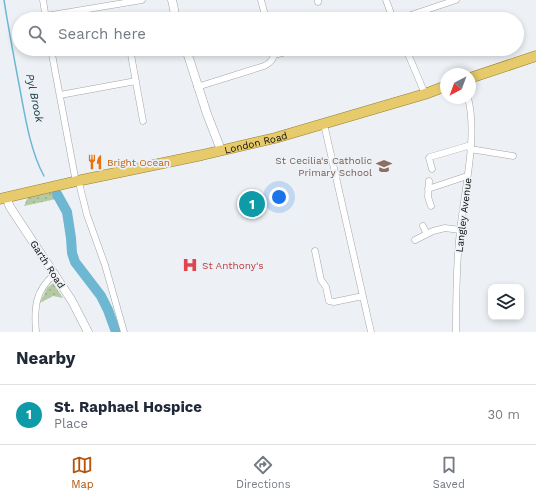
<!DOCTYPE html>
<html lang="en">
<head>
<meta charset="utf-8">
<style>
	:root { --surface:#fff; --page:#f2f2f3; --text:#1f2937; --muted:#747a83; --line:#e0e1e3; --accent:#b45309 }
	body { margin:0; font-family:"Work Sans",sans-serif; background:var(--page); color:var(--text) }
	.controls { position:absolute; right:12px; bottom:12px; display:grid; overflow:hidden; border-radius:8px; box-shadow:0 2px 6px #0003 }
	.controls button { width:36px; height:36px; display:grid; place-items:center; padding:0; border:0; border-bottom:1px solid var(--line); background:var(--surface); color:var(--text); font:20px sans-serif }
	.compass { position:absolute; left:440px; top:68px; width:36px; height:36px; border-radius:50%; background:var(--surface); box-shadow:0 2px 6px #0003; rotate:221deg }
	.you { position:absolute; left:279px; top:197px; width:14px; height:14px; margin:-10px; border:3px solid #fff; border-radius:50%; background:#1a73e8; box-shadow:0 0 0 6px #1a73e833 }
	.badge { display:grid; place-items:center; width:26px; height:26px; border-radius:50%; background:var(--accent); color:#fff; font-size:13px; font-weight:700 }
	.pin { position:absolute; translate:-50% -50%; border:2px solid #fff; box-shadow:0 1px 4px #0006 }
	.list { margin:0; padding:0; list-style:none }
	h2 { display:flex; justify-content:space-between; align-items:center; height:52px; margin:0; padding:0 16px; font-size:17px }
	h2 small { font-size:13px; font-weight:400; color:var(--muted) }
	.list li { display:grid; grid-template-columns:26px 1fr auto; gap:12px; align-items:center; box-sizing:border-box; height:60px; padding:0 16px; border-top:1px solid var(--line) }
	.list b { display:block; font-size:15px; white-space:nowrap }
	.list p { margin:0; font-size:13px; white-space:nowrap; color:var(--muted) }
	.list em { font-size:13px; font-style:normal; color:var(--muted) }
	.icon { flex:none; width:22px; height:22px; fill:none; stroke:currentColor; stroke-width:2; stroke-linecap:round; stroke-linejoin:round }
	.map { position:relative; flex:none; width:536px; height:332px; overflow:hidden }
	.search { position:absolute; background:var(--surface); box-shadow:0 2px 6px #0003; left:12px; right:12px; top:12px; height:44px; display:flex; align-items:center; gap:10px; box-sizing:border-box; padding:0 14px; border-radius:22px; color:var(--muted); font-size:15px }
	.sheet { height:112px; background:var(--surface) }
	nav { display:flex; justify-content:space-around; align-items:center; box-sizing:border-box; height:56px; border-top:1px solid var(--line); background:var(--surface); font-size:11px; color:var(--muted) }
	nav a { display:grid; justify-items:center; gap:2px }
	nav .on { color:var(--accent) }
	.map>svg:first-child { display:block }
	.grass { fill:url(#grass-dots) }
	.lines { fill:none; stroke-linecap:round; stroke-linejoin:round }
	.stream { stroke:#6db7d2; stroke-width:1.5 }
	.river { stroke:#6db7d2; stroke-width:10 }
	.minor-casing { stroke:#a2a6aa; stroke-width:7 }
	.tertiary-casing { stroke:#a2a6aa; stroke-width:9 }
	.trunk-casing { stroke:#968033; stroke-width:11 }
	.minor { stroke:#fff; stroke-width:6 }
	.tertiary { stroke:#fff; stroke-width:8 }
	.trunk { stroke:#e6ca6b; stroke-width:10 }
	.labels { text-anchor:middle; stroke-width:3.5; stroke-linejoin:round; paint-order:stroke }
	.street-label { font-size:10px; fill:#0d0f10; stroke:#edf1f5 }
	.education-label { font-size:10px; fill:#785e54; stroke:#edf1f5; text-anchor:end }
	.food-label { font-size:10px; fill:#c56008; stroke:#edf1f5; text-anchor:start }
	.health-label { font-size:10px; fill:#be3a42; stroke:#edf1f5; text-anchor:start }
	.water-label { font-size:11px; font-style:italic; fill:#113541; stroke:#edf1f5 }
</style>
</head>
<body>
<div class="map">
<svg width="536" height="332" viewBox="0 0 536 332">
	<defs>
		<pattern id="grass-dots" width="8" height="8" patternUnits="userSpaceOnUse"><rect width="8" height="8" fill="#b3caa3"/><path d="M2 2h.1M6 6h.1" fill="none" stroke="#99ac8b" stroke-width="1.8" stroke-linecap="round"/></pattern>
	</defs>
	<rect width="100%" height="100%" fill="#edf1f5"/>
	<path class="grass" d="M 53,192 L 56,199 L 24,206 L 28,197 Z
		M 53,283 L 63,298 L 53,296 L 40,303 L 47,288 Z"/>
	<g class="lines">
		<path class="stream" d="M 4,0 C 8,26 13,52 18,79 C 24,109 29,149 44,176"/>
		<path class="river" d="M 57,194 L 67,212 L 71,238 L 72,253 L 75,262 L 101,296 L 108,310 L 116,332"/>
		<defs>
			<path id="minor" d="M 43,0 L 46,19
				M 261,0 L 266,19
				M 318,0 L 318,2
				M 386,0 L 393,19
				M 46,16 L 142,0
				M 399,19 L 456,0
				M 51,49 L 75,177 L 79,183 L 87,215 L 105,265 L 124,332
				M 130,49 L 143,121
				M 406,49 L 425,94
				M 274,55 L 298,49
				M 197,87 L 264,66 C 272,62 275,58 273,49
				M 60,95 L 136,81
				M 324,124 L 371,332
				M 470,149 L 513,156
				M 432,169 L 429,158 L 430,157 L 471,145
				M 429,181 L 428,197 L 431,206
				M 428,189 L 467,176
				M 423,226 L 427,234
				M 415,240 L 433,231 L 445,228 L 460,230
				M 315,251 L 321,280 L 326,287 L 329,301 L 334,302 L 363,296
				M 36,332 C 34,308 35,290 55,274
				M 456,332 C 456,298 456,265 460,231 C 464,193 478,135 468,98"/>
			<path id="tertiary" d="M 172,0 L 176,19
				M 186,49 L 207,114 L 221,150
				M 6,197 L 10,207 L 72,301 L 88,332"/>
			<g id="trunk">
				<path d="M 470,78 L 536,56"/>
				<path id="s1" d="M 0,199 L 77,181 L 202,155 L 275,138 L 425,94 L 446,86"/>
			</g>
		</defs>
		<use href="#minor" class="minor-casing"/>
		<use href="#tertiary" class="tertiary-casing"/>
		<use href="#trunk" class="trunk-casing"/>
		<use href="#minor" class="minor"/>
		<use href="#tertiary" class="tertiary"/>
		<use href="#trunk" class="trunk"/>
	</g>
	<defs>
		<symbol id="restaurant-bare" viewBox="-9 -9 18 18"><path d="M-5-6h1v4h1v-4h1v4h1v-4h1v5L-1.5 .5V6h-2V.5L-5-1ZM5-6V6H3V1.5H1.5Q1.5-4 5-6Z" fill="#e8710a" stroke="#edf1f5" stroke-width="2.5" paint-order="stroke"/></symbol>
		<symbol id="school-bare" viewBox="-9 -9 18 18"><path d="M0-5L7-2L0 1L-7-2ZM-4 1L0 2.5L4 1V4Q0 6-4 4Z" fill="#8d6e63" stroke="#edf1f5" stroke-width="2.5" paint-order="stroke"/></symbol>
		<symbol id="hospital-bare" viewBox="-9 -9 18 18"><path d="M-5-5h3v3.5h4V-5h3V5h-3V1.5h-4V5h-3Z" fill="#e0444e" stroke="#edf1f5" stroke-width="2.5" paint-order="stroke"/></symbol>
	</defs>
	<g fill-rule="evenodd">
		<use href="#restaurant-bare" x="84" y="151" width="22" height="22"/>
		<use href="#school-bare" x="373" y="155" width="22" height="22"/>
		<use href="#hospital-bare" x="179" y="254" width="22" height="22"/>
	</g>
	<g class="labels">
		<g class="street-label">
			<text dy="4" stroke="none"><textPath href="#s1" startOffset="262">London Road</textPath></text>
			<text transform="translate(463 215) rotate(-83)" y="4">Langley Avenue</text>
			<text transform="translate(48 264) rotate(57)" y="4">Garth Road</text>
		</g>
		<g class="education-label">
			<text x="372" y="164">St Cecilia's Catholic<tspan x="372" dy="12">Primary School</tspan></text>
		</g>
		<g class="food-label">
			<text x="107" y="166">Bright Ocean</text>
		</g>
		<g class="health-label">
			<text x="202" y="269">St Anthony's</text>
		</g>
		<g class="water-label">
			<text transform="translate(35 98) rotate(78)" y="4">Pyl Brook</text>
		</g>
	</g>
</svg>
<div class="controls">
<button><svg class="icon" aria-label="layers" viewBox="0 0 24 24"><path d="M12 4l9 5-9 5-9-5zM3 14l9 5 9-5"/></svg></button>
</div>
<svg class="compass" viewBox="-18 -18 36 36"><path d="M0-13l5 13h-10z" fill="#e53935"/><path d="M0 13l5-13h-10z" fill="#747a83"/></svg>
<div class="you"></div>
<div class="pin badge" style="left:252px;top:204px;background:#0f9aa8">1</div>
<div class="search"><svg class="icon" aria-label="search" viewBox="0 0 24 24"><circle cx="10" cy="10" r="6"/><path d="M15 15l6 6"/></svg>Search here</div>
</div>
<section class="sheet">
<h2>Nearby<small></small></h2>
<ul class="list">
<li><span class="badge" style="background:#0f9aa8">1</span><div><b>St. Raphael Hospice</b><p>Place</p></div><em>30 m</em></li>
</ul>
</section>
<nav>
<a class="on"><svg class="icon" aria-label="map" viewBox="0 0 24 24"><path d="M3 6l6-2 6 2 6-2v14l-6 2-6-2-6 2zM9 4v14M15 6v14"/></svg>Map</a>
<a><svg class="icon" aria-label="directions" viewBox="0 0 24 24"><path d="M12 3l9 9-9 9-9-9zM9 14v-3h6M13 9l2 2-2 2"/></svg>Directions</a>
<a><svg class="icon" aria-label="saved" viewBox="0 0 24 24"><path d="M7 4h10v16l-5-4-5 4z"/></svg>Saved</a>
</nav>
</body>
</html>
